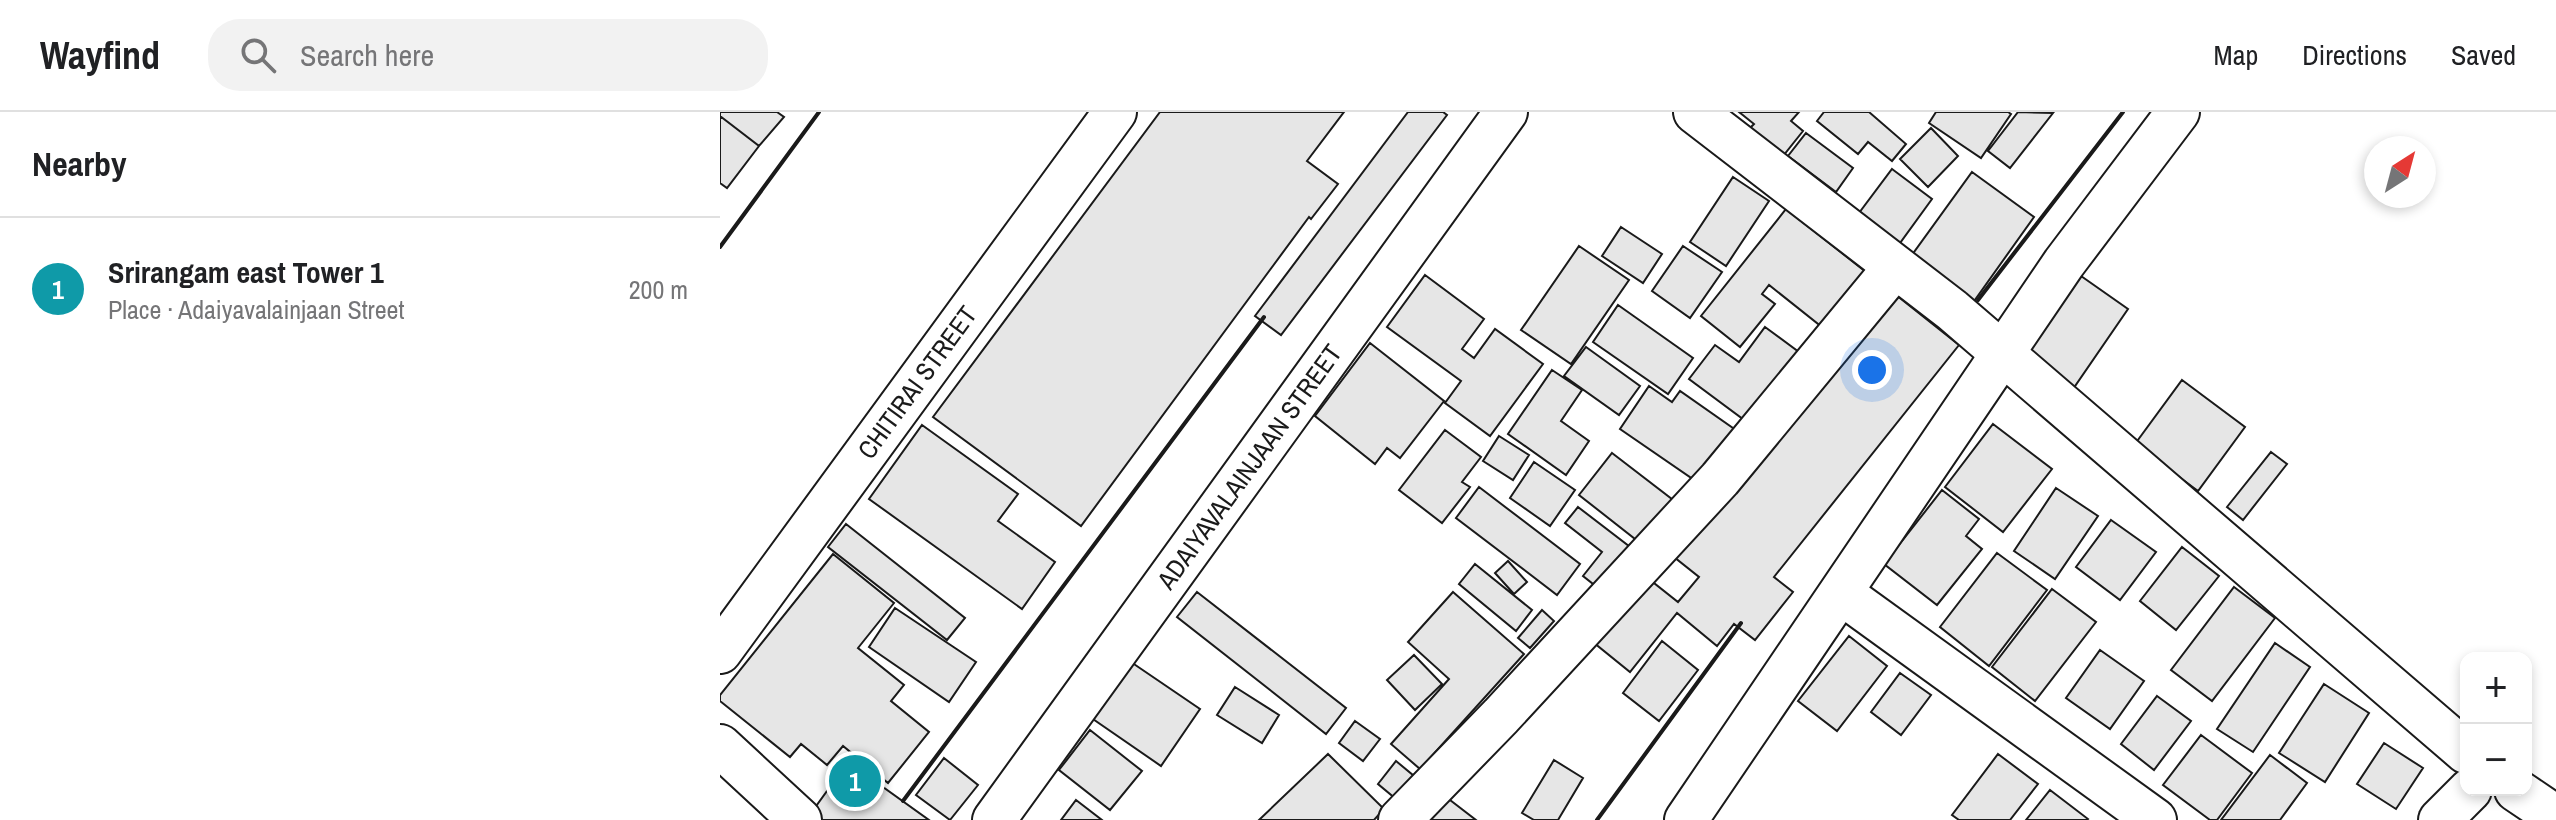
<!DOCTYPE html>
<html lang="en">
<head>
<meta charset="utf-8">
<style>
	:root { --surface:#fff; --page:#f2f2f2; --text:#202124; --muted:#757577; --line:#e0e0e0; --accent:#111827 }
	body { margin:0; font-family:"Archivo Narrow",sans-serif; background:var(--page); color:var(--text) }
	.controls { position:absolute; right:24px; bottom:24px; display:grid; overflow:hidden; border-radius:16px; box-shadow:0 4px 12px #0003 }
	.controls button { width:72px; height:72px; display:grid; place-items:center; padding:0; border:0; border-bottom:2px solid var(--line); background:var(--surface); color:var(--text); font:40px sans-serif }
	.compass { position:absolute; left:1644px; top:24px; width:72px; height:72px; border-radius:50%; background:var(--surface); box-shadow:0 4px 12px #0003; rotate:36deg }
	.you { position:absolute; left:1152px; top:258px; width:28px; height:28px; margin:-20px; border:6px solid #fff; border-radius:50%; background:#1a73e8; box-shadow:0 0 0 12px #1a73e833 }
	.badge { display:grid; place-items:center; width:52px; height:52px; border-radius:50%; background:var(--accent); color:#fff; font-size:26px; font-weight:700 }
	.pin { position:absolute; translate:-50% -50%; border:4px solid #fff; box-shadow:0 2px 8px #0006 }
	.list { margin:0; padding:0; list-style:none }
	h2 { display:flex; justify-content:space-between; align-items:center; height:104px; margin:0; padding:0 32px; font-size:34px }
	h2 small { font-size:26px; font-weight:400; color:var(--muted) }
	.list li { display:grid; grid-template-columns:52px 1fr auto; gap:24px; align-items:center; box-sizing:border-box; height:144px; padding:0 32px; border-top:2px solid var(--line) }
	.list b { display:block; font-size:30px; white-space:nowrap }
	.list p { margin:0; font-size:26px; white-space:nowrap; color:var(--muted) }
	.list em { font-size:26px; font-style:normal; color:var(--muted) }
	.icon { flex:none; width:44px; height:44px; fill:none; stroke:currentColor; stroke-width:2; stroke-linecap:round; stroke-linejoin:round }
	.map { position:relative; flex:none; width:1836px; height:708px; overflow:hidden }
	header { display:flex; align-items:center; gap:48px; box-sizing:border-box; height:112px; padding:0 40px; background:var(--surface); border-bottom:2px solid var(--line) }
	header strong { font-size:38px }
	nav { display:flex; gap:44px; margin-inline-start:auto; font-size:28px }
	.search { width:560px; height:72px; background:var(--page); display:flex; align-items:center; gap:20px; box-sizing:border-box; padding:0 28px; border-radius:32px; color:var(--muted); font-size:30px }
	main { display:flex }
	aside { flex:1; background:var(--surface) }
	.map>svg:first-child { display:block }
	.building { fill:#e6e6e6; stroke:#1a1a1a; stroke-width:2 }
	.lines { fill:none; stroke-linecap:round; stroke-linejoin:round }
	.minor-casing { stroke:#1a1a1a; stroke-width:46 }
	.minor { stroke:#fff; stroke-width:42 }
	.wall { stroke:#1a1a1a; stroke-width:4 }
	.labels { text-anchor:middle; stroke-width:6; stroke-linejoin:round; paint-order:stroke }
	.street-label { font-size:26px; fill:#1a1a1a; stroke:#fff }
</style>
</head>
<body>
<header>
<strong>Wayfind</strong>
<div class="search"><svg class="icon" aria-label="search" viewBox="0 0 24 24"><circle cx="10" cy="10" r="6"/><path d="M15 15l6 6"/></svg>Search here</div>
<nav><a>Map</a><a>Directions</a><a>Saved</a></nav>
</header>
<main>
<aside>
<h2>Nearby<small></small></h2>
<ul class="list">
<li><span class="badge" style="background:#0f9aa8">1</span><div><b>Srirangam east Tower 1</b><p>Place · Adaiyavalainjaan Street</p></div><em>200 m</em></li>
</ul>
</aside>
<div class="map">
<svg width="1836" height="708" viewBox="0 0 1836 708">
	<rect width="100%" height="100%" fill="#fff"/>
	<path class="building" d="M 0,0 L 57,0 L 64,5 L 39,34 L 0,4 Z
		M 440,0 L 624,0 L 587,49 L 618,72 L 591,107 L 589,105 L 361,414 L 213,305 Z
		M 688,0 L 723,0 L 727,3 L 561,223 L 535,204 Z
		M 1019,0 L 1079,0 L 1071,9 L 1083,19 L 1063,44 L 1029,17 L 1034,12 Z
		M 1104,0 L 1149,0 L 1186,32 L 1172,49 L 1148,30 L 1138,42 L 1097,9 Z
		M 1216,0 L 1288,0 L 1291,2 L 1261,46 L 1209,11 Z
		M 1298,0 L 1333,1 L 1290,56 L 1268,39 Z
		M 0,4 L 39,34 L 7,76 L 0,71 Z
		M 1211,16 L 1238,44 L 1208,75 L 1180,47 Z
		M 1086,21 L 1133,56 L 1116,80 L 1068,44 Z
		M 1172,57 L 1212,87 L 1180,131 L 1139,101 Z
		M 1252,60 L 1314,105 L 1252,192 L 1189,147 Z
		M 1013,65 L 1049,89 L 1006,154 L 970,130 Z
		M 1066,97 L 1151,164 L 1107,219 L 1049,173 L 1042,182 L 1055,192 L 1020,235 L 981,204 Z
		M 901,115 L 942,142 L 923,171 L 882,144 Z
		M 859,134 L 909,168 L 851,252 L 801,218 Z
		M 963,134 L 1002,160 L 970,206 L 932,179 Z
		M 705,163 L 764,207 L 742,237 L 754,246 L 775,217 L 823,252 L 770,324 L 725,291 L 741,269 L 667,215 Z
		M 1361,164 L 1408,197 L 1353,277 L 1305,244 Z
		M 1166,175 L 1239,233 L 1054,465 L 1073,480 L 1035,528 L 1014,512 L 997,534 L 957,501 L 910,560 L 868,526 L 920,460 L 958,490 L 979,465 L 949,441 Z
		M 898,193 L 973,246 L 948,282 L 873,230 Z
		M 1045,215 L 1087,246 L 1035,316 L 969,267 L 995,233 L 1019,250 Z
		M 650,231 L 724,289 L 680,346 L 667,336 L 655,352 L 595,304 Z
		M 866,235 L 920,274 L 899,303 L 844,264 Z
		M 832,258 L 862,278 L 841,309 L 869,329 L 846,363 L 788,322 Z
		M 1462,268 L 1525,315 L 1478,379 L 1415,332 Z
		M 929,274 L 952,290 L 960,279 L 1020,321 L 983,374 L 900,317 Z
		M 1273,312 L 1332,357 L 1283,420 L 1225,375 Z
		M 202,313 L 298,382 L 278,409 L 335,450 L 302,497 L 149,387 Z
		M 725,318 L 761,345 L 742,370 L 750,375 L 722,411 L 679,378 Z
		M 779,324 L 809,343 L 793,368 L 763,349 Z
		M 1551,340 L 1567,352 L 1523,408 L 1507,395 Z
		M 892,341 L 957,391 L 924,434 L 859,383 Z
		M 814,350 L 855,378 L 830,414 L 790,386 Z
		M 759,375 L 860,452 L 837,483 L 736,406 Z
		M 1336,376 L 1378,404 L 1335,467 L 1294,439 Z
		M 1222,378 L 1259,407 L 1246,424 L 1262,437 L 1217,493 L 1164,452 Z
		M 858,395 L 914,438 L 882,479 L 863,464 L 882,440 L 845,411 Z
		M 1391,408 L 1436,440 L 1400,488 L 1356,455 Z
		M 126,412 L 245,506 L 227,528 L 108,435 Z
		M 1462,435 L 1499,464 L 1456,518 L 1420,489 Z
		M 1277,441 L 1327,478 L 1269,554 L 1220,515 Z
		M 113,442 L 174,491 L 138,536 L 184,573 L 171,589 L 209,620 L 168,671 L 123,634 L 107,653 L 81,632 L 70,645 L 0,589 L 0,583 Z
		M 788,449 L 807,470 L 794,482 L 775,461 Z
		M 755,452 L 812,498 L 796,519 L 739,472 Z
		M 1514,475 L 1555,506 L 1492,589 L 1451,558 Z
		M 1332,477 L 1376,510 L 1315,589 L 1272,555 Z
		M 477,480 L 626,596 L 606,622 L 457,505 Z
		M 733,480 L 804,542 L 700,657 L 671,632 L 729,567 L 688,530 Z
		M 175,496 L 256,550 L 229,590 L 149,535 Z
		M 822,498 L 834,509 L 810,536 L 798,526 Z
		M 1129,524 L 1167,554 L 1117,619 L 1078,589 Z
		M 942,529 L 978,558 L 939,609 L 903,581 Z
		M 1555,531 L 1590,555 L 1533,640 L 1497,617 Z
		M 1380,538 L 1424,569 L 1390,617 L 1346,586 Z
		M 694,543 L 722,572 L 695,598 L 667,568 Z
		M 408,548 L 480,597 L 441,654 L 370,605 Z
		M 1180,561 L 1211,583 L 1181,623 L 1151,600 Z
		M 1604,572 L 1649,601 L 1605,670 L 1559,641 Z
		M 515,575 L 559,603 L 542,631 L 497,603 Z
		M 1437,584 L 1471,609 L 1434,658 L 1401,632 Z
		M 635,609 L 660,627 L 643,649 L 619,631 Z
		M 370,618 L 422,659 L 390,698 L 339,658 Z
		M 1481,623 L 1532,661 L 1497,708 L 1490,708 L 1443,673 Z
		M 1664,631 L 1703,656 L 1676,697 L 1637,672 Z
		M 608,642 L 664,697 L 654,708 L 539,708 Z
		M 1278,642 L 1318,672 L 1290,708 L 1239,708 L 1232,703 Z
		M 1550,643 L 1587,671 L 1560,708 L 1501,708 Z
		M 224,646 L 258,673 L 230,708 L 196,683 Z
		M 834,648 L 863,666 L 838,708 L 814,708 L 802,701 Z
		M 676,649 L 694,664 L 676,687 L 658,672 Z
		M 128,650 L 209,708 L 86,708 Z
		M 717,678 L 756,708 L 693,708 Z
		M 1330,678 L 1368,707 L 1367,708 L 1306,708 Z
		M 356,688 L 382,708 L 341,708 Z"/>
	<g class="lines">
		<defs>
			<g id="minor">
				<path d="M 975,0 L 1232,198 L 1746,640"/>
				<path d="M 1121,481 L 1435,708"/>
				<path id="s1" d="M 0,540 L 395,0"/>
				<path d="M 0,634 L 80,708"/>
				<path d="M 1796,678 L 1836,705"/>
				<path id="s2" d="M 274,708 L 786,0"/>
				<path d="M 680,708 L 781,604 L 1000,367 L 1175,155"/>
				<path d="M 966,708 L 1344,151 L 1458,0"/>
				<path d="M 1720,708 L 1750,678"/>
			</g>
		</defs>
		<use href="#minor" class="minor-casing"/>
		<use href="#minor" class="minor"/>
		<path class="wall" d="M 0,135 L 99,0
			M 1258,188 L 1403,0
			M 183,689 L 544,205
			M 877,708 L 1021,511"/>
	</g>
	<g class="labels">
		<g class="street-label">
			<text dy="9" stroke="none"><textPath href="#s1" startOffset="334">CHITIRAI STREET</textPath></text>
			<text dy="9" stroke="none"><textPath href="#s2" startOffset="436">ADAIYAVALAINJAAN STREET</textPath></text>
		</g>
	</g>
</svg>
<div class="controls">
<button>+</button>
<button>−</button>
</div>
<svg class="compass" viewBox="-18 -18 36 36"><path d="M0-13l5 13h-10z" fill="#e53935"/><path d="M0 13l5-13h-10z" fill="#757577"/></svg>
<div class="you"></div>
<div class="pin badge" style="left:135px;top:669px;background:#0f9aa8">1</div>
</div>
</main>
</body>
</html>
